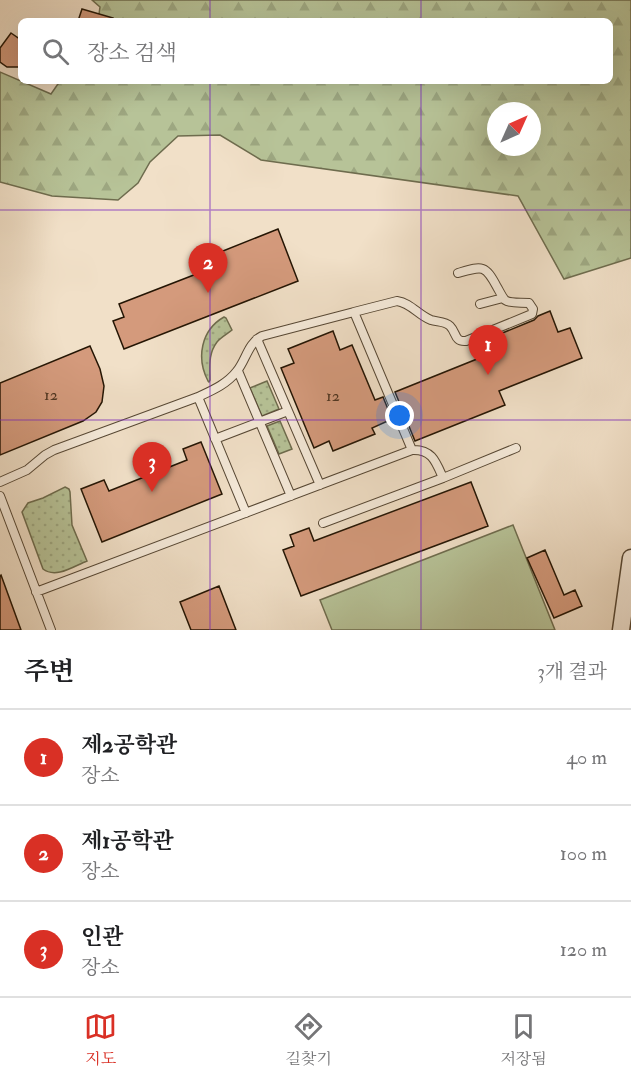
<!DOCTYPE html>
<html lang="ko">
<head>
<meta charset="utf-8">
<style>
	:root { --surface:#fff; --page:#f2f2f2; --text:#202124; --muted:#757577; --line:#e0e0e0; --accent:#d93025 }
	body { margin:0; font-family:"IM FELL Double Pica","Noto Serif KR",serif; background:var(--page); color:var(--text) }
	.compass { position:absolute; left:487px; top:102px; width:54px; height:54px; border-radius:50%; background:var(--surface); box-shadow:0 6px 24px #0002; rotate:45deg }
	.you { position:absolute; left:400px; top:416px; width:21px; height:21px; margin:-15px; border:4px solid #fff; border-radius:50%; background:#1a73e8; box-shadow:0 0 0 9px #1a73e833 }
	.badge { display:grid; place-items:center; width:39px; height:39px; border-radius:50%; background:var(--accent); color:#fff; font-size:20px; font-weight:700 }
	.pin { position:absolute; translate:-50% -50px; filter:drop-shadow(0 2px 3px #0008) }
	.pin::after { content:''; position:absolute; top:32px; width:21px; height:18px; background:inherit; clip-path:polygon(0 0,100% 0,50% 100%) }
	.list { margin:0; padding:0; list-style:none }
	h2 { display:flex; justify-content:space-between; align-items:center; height:78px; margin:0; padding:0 24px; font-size:26px }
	h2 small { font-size:20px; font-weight:400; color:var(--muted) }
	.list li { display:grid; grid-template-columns:39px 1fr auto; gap:18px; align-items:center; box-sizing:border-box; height:96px; padding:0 24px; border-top:2px solid var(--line) }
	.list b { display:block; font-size:22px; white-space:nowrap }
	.list p { margin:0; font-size:20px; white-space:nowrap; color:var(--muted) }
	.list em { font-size:20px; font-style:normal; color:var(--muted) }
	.icon { flex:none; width:33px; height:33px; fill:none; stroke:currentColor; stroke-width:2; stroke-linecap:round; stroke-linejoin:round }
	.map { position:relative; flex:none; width:631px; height:630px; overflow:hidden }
	.search { position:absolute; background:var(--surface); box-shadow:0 6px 24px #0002; left:18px; right:18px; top:18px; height:66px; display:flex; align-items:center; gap:15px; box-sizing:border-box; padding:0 21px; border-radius:9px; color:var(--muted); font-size:22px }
	.sheet { height:366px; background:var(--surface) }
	nav { display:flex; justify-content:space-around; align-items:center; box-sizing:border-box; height:84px; border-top:2px solid var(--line); background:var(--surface); font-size:16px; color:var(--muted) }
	nav a { display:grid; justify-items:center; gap:3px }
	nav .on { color:var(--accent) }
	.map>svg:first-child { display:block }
	.grass { fill:url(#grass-dots); stroke:#6e6c4e; stroke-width:1.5 }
	.forest { fill:url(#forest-firs); stroke:#6e6c4e; stroke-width:1.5; fill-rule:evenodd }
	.park { fill:#b7c398; stroke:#6e6c4e; stroke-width:1.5 }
	.building { fill:#d49a7c; stroke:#241504; stroke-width:1.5 }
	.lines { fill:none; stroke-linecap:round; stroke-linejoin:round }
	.lane-casing { stroke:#574835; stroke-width:10 }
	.street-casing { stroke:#574835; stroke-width:19 }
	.lane { stroke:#f6ebdb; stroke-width:8 }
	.street { stroke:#f6ebdb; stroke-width:16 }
	.grid { fill:none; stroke:#7b2cbf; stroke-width:1.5; stroke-opacity:0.55 }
	.labels { text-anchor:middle; stroke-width:6; stroke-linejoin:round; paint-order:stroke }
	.number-label { font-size:16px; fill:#503622 }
</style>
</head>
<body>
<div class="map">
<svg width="631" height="630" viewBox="0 0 631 630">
	<defs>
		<pattern id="grass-dots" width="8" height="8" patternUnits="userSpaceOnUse" patternTransform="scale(1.5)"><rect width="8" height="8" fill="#b7c398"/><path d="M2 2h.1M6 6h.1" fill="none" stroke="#9da781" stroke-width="1.8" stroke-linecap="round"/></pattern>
		<pattern id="forest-firs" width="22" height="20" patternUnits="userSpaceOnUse" patternTransform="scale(1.5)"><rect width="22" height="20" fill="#b7c398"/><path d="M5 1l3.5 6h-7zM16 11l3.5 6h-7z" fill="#9da781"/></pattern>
	</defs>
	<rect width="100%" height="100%" fill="#f1e0c8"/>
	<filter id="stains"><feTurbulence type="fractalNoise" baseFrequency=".00333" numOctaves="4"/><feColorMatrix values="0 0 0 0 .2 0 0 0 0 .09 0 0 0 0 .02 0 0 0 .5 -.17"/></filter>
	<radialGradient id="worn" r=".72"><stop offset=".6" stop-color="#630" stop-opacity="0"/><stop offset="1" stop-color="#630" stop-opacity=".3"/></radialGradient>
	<path class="grass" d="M 224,317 L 226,318 L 232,330 C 227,334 221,337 217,342 C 208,354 210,366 210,380 L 209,382 L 208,381 C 196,358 201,330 224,317 Z
		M 267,381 L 279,409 L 262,416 L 250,388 Z
		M 280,421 L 292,449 L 279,454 L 267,426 Z
		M 65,487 L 69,489 L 70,492 L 72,525 L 87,561 C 74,566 56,579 43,569 L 22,512 L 28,503 L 43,498 Z"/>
	<path class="forest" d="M 92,0 L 631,0 L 631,258 L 564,279 L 518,196 L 261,160 L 220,135 L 178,136 L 150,162 L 138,183 L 118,200 L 52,196 L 0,182 L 0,72 L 51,94 L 60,81 L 610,81 L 610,21 L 98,21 L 100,7 ZM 496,111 L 532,111 L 532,147 L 496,147 Z"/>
	<path class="park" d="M 513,525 L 555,630 L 332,630 L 320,600 Z"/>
	<path class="building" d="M 82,9 L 113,18 L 112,21 L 78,21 Z
		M 11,33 L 21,40 L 21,67 L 7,67 L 0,62 L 0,48 Z
		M 278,229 L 298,281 L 124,349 L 113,321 L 124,317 L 119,304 L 217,266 L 213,255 Z
		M 550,311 L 558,332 L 570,328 L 582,358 L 499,391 L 505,405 L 415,441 L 395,392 L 477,359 L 471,346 L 534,320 L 538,316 Z
		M 333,331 L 340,350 L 352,345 L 375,400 L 383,397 L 392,419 L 372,428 L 375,434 L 333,451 L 329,441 L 314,448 L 281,368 L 294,363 L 288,349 Z
		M 90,346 L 100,369 L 104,386 L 102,402 L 96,412 L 83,421 L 0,455 L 0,383 Z
		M 201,442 L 222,494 L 102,542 L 81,489 L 104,480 L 109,491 L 187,460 L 183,449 Z
		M 471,482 L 488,526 L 301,596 L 283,550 L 294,546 L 290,535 L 309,528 L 314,541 Z
		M 545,550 L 564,595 L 575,590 L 582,606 L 554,618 L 527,558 Z
		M 1,575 L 21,630 L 0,630 L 0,576 Z
		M 219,586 L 236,630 L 191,630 L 180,602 Z"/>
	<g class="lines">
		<defs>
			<path id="lane" d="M 480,304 L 503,298
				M 354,312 L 397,301 C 411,303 418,315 431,320 C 437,322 445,321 450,326 C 457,333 454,342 466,341 L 532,314 L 533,309 L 529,303 C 522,302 510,304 505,300 C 502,297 499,290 497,287 C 485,264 482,266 458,273
				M 257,339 L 320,485
				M 238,371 L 291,496
				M 198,397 L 246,513
				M 215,439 L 288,411
				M 0,482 L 27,470 L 45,455 L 54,450 L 198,397 C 213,390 227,384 237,371 C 246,360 248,343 262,336 L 354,312 L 412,450
				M 0,496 L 51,630
				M 323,523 L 443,478
				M 36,592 L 412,450 C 432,449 436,462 443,478 L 516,448"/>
			<path id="street" d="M 621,630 L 631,558"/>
		</defs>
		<use href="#lane" class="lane-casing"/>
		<use href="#street" class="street-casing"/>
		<use href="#lane" class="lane"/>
		<use href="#street" class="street"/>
	</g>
	<path class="grid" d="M 210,0 L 210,21M 421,0 L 421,21M 210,81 L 210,630M 421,81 L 421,630M 0,210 L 631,210M 0,420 L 631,420"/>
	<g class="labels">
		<g class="number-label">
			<text x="51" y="400">12</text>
			<text x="333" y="401">12</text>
		</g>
	</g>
	<rect width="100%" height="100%" filter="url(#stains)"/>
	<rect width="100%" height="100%" fill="url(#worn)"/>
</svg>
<svg class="compass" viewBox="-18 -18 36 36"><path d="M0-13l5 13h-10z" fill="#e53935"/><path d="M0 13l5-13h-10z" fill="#757577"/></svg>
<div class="you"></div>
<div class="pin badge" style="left:488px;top:375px">1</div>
<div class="pin badge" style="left:208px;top:293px">2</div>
<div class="pin badge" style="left:152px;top:492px">3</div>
<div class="search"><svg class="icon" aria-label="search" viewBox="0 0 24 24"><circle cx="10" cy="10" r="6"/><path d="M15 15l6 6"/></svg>장소 검색</div>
</div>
<section class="sheet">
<h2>주변<small>3개 결과</small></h2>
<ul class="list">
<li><span class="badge">1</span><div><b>제2공학관</b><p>장소</p></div><em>40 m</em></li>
<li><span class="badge">2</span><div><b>제1공학관</b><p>장소</p></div><em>100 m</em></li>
<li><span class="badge">3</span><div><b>인관</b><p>장소</p></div><em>120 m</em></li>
</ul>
</section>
<nav>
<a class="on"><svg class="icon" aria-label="map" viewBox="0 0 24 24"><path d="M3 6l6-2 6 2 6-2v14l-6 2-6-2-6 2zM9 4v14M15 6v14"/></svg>지도</a>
<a><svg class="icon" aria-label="directions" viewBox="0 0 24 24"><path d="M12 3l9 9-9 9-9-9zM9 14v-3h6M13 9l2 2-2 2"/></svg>길찾기</a>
<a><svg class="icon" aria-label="saved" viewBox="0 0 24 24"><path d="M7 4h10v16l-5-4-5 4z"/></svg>저장됨</a>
</nav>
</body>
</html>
